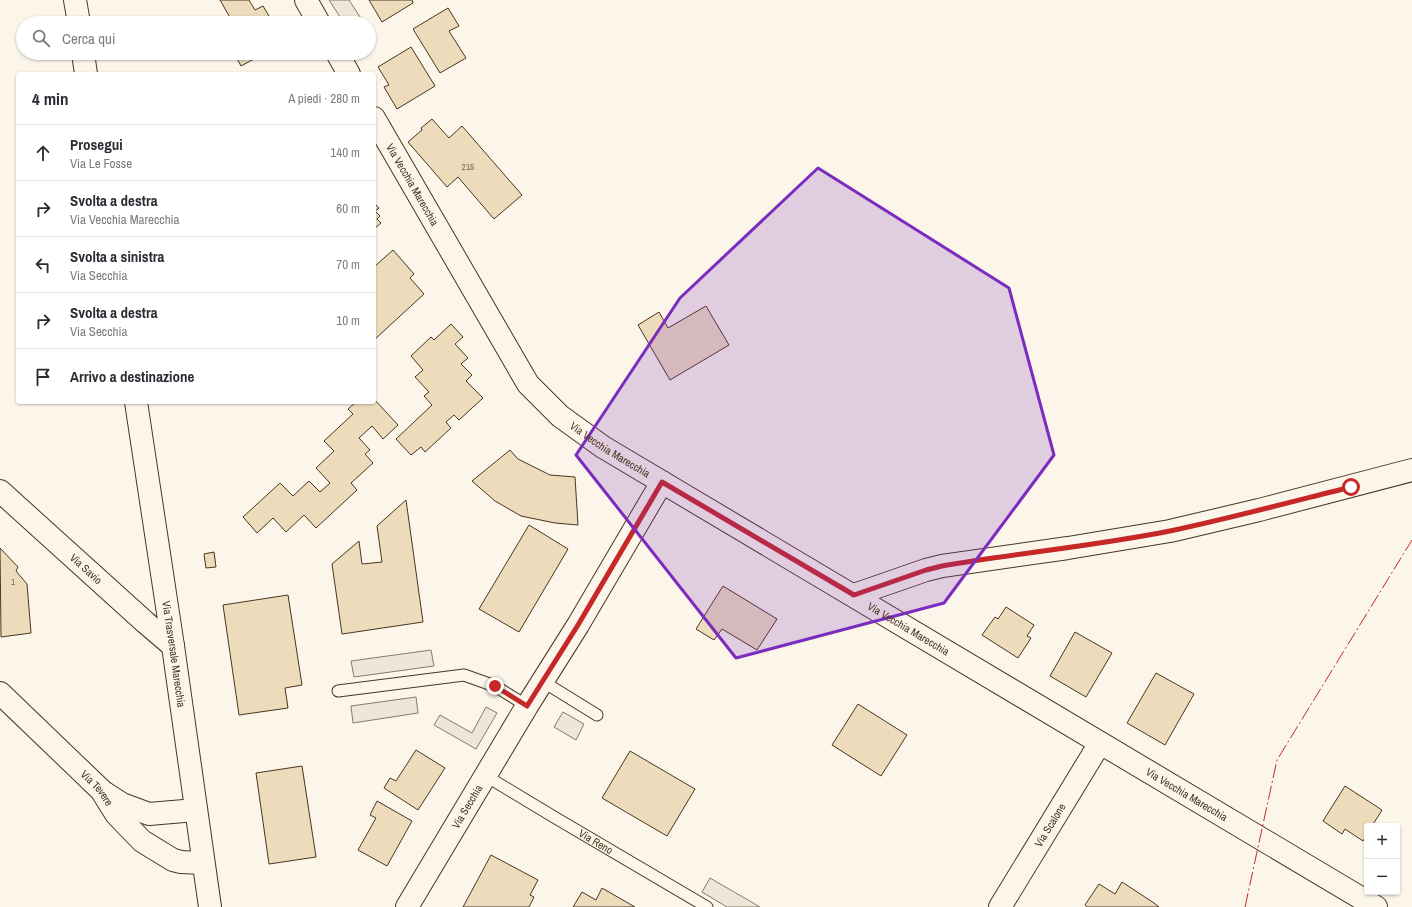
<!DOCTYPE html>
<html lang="it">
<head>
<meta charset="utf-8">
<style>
	:root { --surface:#fff; --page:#f7f7f7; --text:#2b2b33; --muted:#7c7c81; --line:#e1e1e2 }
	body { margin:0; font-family:"Archivo Narrow",sans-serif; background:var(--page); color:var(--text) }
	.controls { position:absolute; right:12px; bottom:12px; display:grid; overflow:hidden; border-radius:4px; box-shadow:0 1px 3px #0004 }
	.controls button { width:36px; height:36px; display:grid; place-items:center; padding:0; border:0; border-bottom:1px solid var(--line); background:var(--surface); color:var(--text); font:20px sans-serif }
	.stop { position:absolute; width:12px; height:12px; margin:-9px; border:3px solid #c62828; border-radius:50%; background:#fff }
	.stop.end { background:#c62828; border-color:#fff; box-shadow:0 1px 4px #0008 }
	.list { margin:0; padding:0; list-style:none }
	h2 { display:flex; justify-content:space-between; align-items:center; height:52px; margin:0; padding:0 16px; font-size:17px }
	h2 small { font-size:13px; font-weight:400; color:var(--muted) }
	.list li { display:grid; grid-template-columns:26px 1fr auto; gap:12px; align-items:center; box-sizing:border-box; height:56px; padding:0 16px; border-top:1px solid var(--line) }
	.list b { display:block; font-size:15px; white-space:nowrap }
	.list p { margin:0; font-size:13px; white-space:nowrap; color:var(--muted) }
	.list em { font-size:13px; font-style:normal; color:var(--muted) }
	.icon { flex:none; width:22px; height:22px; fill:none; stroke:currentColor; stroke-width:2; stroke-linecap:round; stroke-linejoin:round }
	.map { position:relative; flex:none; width:1412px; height:907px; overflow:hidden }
	.search { position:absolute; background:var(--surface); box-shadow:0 1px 3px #0004; left:16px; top:16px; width:360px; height:44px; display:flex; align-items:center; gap:10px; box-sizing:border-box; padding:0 14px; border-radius:22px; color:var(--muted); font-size:15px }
	.panel { position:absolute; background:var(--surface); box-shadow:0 1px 3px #0004; left:16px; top:72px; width:360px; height:332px; border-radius:4px }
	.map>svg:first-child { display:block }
	.parking { fill:#ede7d9; stroke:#887966 }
	.building { fill:#ecdcbc; stroke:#4a3520 }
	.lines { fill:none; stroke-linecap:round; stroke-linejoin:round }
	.lane-casing { stroke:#4a3520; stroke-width:13 }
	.street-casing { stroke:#4a3520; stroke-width:24 }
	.secondary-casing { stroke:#4a3520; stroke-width:24 }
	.lane { stroke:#fbf6e9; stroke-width:11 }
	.street { stroke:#fbf6e9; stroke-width:22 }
	.secondary { stroke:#fbf6e9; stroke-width:22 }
	.power { stroke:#c62828; stroke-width:1; stroke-dasharray:14 3 2 3; stroke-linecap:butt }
	.route { stroke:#c62828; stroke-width:5 }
	.marked { fill:#7b2cbf; fill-opacity:0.2; stroke:#7b2cbf; stroke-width:3; stroke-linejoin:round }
	.labels { text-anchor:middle; stroke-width:3; stroke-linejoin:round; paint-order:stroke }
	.number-label { font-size:9px; fill:#725f47 }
	.street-label { font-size:11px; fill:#4a3520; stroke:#fbf6e9 }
</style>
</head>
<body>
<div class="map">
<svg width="1412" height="907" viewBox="0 0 1412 907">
	<rect width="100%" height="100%" fill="#fbf6e9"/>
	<path class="parking" d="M 329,0 L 349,0 L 364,23 L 344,23 Z
		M 431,650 L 434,666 L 354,677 L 351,661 Z
		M 416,697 L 418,713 L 353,723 L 351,706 Z
		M 486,707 L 497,713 L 476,749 L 434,725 L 440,715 L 472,733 Z
		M 563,712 L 584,724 L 576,740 L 554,727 Z
		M 710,878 L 760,907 L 727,907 L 702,892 Z"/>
	<path class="building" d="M 220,0 L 249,0 L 255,10 L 263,6 L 272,21 L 269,23 L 229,23 L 232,21 Z
		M 369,0 L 412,0 L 413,3 L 382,22 Z
		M 448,8 L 459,26 L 449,31 L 466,58 L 440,73 L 413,29 Z
		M 411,47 L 435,86 L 397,109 L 384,87 L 389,85 L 378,67 Z
		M 234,53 L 265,53 L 241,66 Z
		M 432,119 L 449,138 L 462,126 L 522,195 L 494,219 L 458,177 L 447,187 L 408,142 L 422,130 L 421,128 Z
		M 374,203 L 379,208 L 375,211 L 380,216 L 377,219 L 381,223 L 374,229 Z
		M 393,250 L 414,274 L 410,278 L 424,294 L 374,340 L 374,267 Z
		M 706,306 L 729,345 L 670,380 L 638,325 L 659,312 L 668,328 Z
		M 451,324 L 463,337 L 455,344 L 468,358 L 461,364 L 472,375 L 466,381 L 483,398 L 459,420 L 454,415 L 446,422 L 451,428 L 425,452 L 421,447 L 411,455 L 396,439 L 432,405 L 424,396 L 429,392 L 415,377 L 423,370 L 411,356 L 431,337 L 434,340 Z
		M 374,399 L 398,425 L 383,439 L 372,426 L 359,438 L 370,450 L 365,454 L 373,463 L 351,483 L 357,490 L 316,528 L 304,515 L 286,532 L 273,518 L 257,533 L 243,517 L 280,483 L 293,496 L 309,481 L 320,492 L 330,483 L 316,468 L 334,451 L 324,441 L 353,414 L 348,409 L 356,402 L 374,402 Z
		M 510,450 L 518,459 L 550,475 L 575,477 L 578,525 L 555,523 L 521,516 L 495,501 L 472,481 Z
		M 406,500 L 423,622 L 342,634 L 332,564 L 359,541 L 362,564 L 382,562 L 377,526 Z
		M 529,525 L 568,549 L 519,632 L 479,609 Z
		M 0,548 L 18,567 L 16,571 L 27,584 L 31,633 L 1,637 Z
		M 214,552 L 216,567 L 206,568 L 204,554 Z
		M 723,586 L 777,619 L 757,650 L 722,629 L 714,640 L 696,629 Z
		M 288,595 L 302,685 L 285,688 L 288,708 L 239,715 L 223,605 Z
		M 1006,607 L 1034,625 L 1027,636 L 1031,638 L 1018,658 L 982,635 L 995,617 L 998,619 Z
		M 1075,632 L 1112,653 L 1086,697 L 1050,676 Z
		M 1156,673 L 1194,694 L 1165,745 L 1127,723 Z
		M 858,704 L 907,735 L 881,776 L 832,745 Z
		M 416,750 L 445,768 L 418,810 L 384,788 L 390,778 L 396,781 Z
		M 630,751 L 695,789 L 667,836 L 602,798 Z
		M 302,766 L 316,857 L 269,864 L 256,773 Z
		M 1345,786 L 1382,810 L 1372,826 L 1367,826 L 1367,834 L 1363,841 L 1345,829 L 1342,834 L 1323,821 Z
		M 377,801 L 412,821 L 387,866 L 358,850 L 376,818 L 370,815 Z
		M 491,855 L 538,880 L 530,895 L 534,897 L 529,907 L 463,907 Z
		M 1122,882 L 1154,903 L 1159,907 L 1087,907 L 1085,905 L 1099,884 L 1115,894 Z
		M 602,888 L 635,907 L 573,907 L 582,892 L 596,900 Z"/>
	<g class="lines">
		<defs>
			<g id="lane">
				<path d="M 542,681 L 597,715"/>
				<path d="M 338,691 L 464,675 L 495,686 L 527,706"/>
				<path id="s1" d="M 486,776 L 554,817 L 707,907"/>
			</g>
			<g id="street">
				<path d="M 306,0 L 319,23"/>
				<path d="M 337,53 L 349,74"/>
				<path id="s2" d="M 374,118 L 528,384 L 560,416 L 603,447 L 1376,907"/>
				<path id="s3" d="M 0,491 L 146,623 L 173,646"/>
				<path d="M 854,595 L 926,570 L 942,566 L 1068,548 L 1170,531 L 1259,510 L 1412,470"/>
				<path id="s4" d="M 0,693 L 101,790 L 116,814 L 142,841 L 173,860 L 181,862 L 203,863"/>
				<path d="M 105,793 L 122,804 L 149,814 L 196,810"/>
				<path id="s5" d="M 407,907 L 527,706 L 578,625 L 662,482"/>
				<path id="s6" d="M 1000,907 L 1100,743"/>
			</g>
			<g id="secondary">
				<path d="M 75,0 L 79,23"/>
				<path d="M 83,53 L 86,74"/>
				<path id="s7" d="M 136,402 L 173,646 L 210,907"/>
			</g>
		</defs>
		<use href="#lane" class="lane-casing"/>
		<use href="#street" class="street-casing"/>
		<use href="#secondary" class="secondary-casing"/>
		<use href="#lane" class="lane"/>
		<use href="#street" class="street"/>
		<use href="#secondary" class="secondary"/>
		<path class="power" d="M 1245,907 L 1277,760 L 1412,540"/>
	</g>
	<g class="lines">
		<path class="route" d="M 495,686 L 527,706 L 578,625 L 662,482 L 854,595 L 926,570 L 942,566 C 1018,553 1095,546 1170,531 C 1231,518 1291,502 1351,487"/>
	</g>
	<path class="marked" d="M 818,168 L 1009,288 L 1054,455 L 944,603 L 736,658 L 576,455 L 680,298 Z"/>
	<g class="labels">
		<g class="number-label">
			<text x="468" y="170">215</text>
			<text x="13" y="585">1</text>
		</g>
		<g class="street-label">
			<text dy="4" stroke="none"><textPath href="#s2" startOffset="77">Via Vecchia Marecchia</textPath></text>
			<text dy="4" stroke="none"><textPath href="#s2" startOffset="413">Via Vecchia Marecchia</textPath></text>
			<text dy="4" stroke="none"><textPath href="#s3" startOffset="116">Via Savio</textPath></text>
			<text dy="4" stroke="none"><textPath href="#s2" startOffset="761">Via Vecchia Marecchia</textPath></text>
			<text dy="4" stroke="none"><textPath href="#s7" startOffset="255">Via Trasversale Marecchia</textPath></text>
			<text dy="4" stroke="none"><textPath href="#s4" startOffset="136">Via Tevere</textPath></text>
			<text dy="4" stroke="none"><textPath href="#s2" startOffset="1085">Via Vecchia Marecchia</textPath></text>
			<text dy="4" stroke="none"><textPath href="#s5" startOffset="117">Via Secchia</textPath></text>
			<text dy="4" stroke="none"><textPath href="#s6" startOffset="96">Via Scalone</textPath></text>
			<text dy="4" stroke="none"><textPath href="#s1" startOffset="128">Via Reno</textPath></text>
		</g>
	</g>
</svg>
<div class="controls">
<button>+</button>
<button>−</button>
</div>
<div class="stop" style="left:1351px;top:487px"></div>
<div class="stop end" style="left:495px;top:686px"></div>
<div class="search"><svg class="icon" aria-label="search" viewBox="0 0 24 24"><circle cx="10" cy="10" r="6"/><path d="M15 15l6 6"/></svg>Cerca qui</div>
<section class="panel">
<h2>4 min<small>A piedi · 280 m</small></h2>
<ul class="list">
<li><svg class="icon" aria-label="ahead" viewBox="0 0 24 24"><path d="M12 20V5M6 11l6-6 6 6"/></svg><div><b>Prosegui</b><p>Via Le Fosse</p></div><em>140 m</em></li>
<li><svg class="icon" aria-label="right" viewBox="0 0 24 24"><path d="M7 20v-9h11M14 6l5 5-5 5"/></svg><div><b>Svolta a destra</b><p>Via Vecchia Marecchia</p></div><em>60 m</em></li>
<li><svg class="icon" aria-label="left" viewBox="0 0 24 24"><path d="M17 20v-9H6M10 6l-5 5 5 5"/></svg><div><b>Svolta a sinistra</b><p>Via Secchia</p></div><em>70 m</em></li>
<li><svg class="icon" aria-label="right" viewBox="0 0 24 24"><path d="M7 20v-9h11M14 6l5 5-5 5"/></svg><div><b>Svolta a destra</b><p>Via Secchia</p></div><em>10 m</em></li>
<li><svg class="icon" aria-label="arrive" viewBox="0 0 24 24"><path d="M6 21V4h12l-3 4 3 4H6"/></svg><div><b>Arrivo a destinazione</b></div></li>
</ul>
</section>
</div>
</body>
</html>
